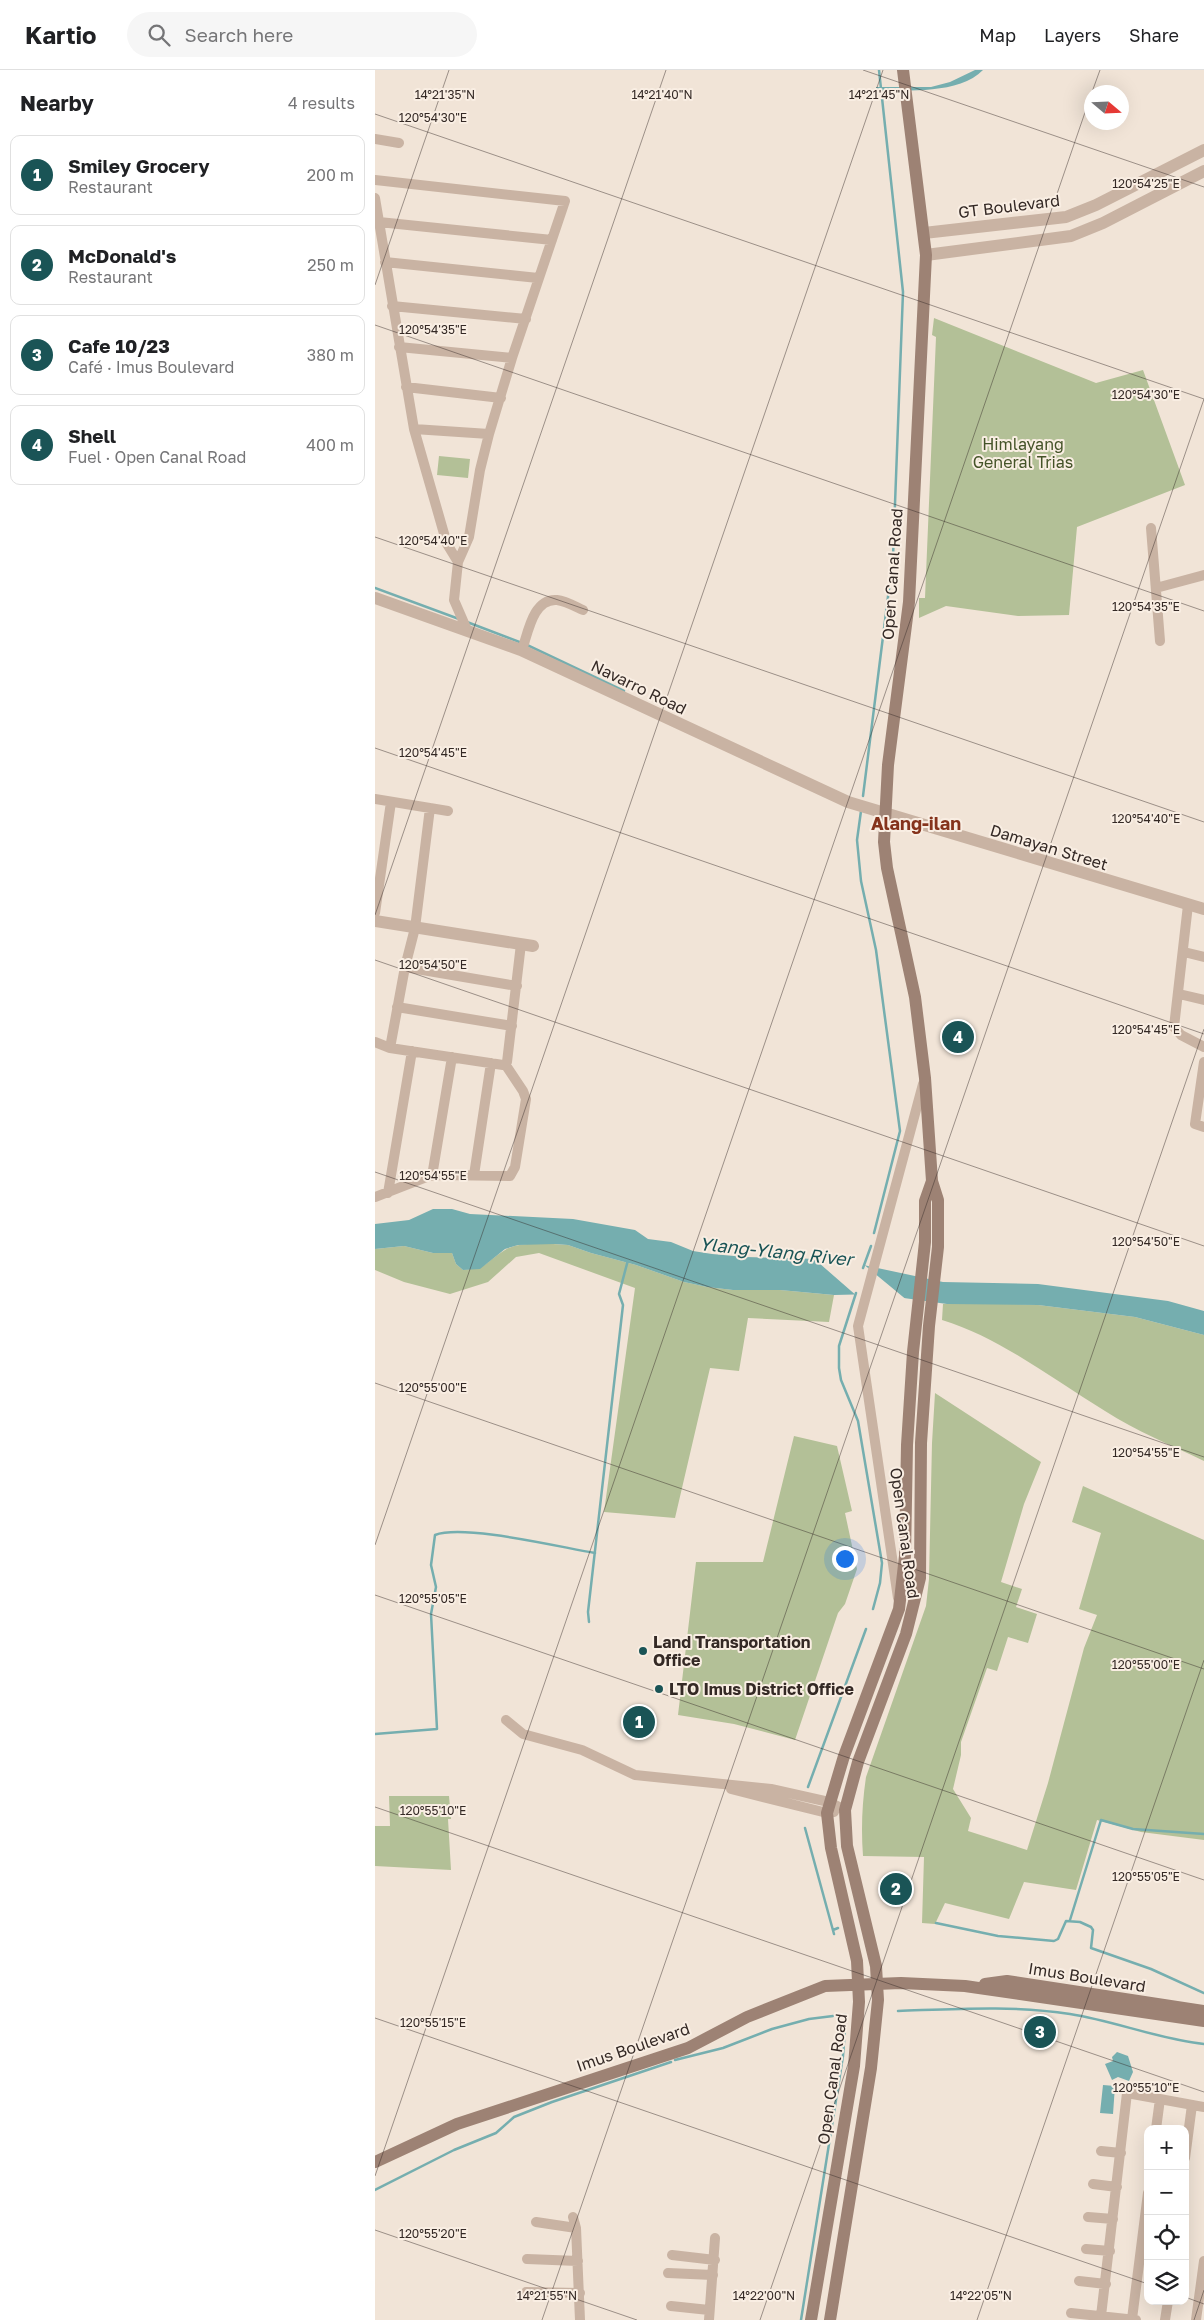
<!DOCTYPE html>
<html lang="en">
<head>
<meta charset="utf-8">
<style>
	:root { --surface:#fff; --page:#f6f6f6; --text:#202124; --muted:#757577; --line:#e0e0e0; --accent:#1a5456 }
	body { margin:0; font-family:"Golos Text",sans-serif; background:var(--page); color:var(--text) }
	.controls { position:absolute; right:15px; bottom:15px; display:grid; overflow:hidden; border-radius:10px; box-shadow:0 5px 20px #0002 }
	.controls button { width:45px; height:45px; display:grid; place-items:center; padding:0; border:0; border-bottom:1px solid var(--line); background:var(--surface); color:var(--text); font:25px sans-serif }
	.compass { position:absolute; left:709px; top:15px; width:45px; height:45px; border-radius:50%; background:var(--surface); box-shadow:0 5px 20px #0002; rotate:109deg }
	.you { position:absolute; left:469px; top:1488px; width:18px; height:18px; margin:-12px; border:4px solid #fff; border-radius:50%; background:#1a73e8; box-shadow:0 0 0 8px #1a73e833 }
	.badge { display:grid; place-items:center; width:32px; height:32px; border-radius:50%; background:var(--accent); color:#fff; font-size:16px; font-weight:700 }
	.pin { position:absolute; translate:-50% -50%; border:2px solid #fff; box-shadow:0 1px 5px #0006 }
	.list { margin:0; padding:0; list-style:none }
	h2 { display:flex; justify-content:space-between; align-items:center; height:65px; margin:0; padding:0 20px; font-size:21px }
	h2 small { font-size:16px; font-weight:400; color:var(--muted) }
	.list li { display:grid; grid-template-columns:32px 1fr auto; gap:15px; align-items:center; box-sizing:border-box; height:80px; margin:0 10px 10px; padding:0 10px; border:1px solid var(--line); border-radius:10px }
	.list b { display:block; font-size:19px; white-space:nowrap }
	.list p { margin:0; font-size:16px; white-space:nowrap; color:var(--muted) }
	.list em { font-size:16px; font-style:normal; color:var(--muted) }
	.icon { flex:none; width:28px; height:28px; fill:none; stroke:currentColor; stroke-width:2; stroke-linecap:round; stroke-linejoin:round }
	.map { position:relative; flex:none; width:829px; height:2250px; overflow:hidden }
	header { display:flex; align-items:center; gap:30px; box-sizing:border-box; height:70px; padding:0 25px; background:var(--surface); border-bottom:1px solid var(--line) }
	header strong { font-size:24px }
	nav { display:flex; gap:28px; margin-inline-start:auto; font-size:18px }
	.search { width:350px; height:45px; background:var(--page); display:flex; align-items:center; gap:12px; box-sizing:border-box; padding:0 18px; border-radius:28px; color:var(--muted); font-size:19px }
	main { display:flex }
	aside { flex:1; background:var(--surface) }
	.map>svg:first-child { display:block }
	.green { fill:#b3c097 }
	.water { fill:#75aeaf }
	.pier { fill:#f1e4d7 }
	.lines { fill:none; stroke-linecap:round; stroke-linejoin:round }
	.stream { stroke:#75aeaf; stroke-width:2.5 }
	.minor { stroke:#c9b3a3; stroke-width:10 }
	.tertiary { stroke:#c9b3a3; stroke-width:12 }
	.secondary { stroke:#9d8274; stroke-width:12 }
	.ticks { fill:none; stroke:#342925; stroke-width:1; stroke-opacity:0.45 }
	.poi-dot { fill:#1a5456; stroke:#f9eee3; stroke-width:2 }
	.labels { text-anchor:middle; stroke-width:4; stroke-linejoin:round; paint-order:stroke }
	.street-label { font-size:16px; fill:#342925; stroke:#f9eee3 }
	.park-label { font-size:16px; fill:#445328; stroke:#f9eee3 }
	.poi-label { font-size:16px; font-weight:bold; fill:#342925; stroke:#f9eee3; text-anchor:start }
	.neighbourhood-label { font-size:18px; font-weight:bold; fill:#85331c; stroke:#f9eee3 }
	.water-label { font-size:18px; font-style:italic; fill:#1a5456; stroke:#f9eee3 }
	.ticks-label { font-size:12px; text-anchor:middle; fill:#342925; stroke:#f9eee3; stroke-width:4; stroke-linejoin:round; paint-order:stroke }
</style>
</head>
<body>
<header>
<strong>Kartio</strong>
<div class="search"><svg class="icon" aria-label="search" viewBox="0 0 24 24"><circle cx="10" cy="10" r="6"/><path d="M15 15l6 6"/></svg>Search here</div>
<nav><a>Map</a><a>Layers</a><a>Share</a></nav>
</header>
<main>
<aside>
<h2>Nearby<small>4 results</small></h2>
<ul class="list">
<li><span class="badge">1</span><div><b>Smiley Grocery</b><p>Restaurant</p></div><em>200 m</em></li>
<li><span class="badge">2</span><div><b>McDonald's</b><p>Restaurant</p></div><em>250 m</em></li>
<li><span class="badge">3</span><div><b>Cafe 10/23</b><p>Café · Imus Boulevard</p></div><em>380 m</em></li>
<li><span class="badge">4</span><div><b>Shell</b><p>Fuel · Open Canal Road</p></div><em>400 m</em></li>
</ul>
</aside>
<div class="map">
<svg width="829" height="2250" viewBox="0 0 829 2250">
	<rect width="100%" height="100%" fill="#f1e4d7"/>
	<path class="green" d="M 559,248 L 721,313 L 768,300 L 810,415 L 702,457 L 694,545 L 643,546 L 571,536 L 544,548 L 544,528 L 550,528 L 561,267 L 557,265 Z
		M 64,386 L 95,389 L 93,408 L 62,405 Z
		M 164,1173 L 193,1175 L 216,1183 L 261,1195 L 309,1212 L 332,1217 L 358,1220 L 405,1220 L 459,1225 L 454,1252 L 373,1248 L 364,1301 L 335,1298 L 300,1448 L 229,1442 L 260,1218 L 164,1183 L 141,1187 L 113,1212 L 75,1224 L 29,1212 L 0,1200 L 0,1179 L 29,1176 L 58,1183 L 77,1183 L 81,1194 L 88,1200 C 114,1198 110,1192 130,1180 C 140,1174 153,1174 164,1173 Z
		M 618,1233 L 663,1235 L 760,1247 L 829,1265 L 829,1391 C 796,1375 761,1361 730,1341 C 677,1309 626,1268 567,1250 L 568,1234 Z
		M 560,1323 L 666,1392 L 649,1434 L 626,1512 L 647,1519 L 641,1537 L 662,1544 L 653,1573 L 633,1567 L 622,1601 L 612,1598 L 586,1672 L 586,1685 L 578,1719 L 596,1748 L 593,1761 L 652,1780 L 673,1713 L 709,1578 L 722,1545 L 704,1539 L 726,1463 L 697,1452 L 708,1416 L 829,1470 L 829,1770 L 766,1762 L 722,1750 L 701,1820 L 649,1812 L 634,1849 L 570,1833 L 560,1854 L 547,1853 L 549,1787 L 488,1786 C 486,1759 487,1734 491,1707 L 551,1536 L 554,1509 L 557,1373 Z
		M 419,1366 L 462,1376 L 477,1441 L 470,1443 L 482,1499 L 470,1534 L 463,1543 L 420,1670 L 359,1654 L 303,1645 L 321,1492 L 388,1492 Z
		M 14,1726 L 74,1726 L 76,1749 L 73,1749 L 76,1800 L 0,1796 L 0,1756 L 15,1756 Z"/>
	<path class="water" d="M 600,0 L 608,0 C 584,25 533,19 501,22 L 501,17 L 556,17 L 575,12 Z
		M 58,1139 L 77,1139 L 95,1144 L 198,1149 L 260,1160 L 273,1169 L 296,1172 L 318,1181 L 337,1184 L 370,1187 L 444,1189 L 479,1193 L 568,1212 L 663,1214 L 793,1231 L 829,1241 L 829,1265 L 760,1247 L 663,1235 L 572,1234 L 500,1224 L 459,1225 L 405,1220 L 358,1220 L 332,1217 L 309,1212 L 261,1195 L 216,1183 L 193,1175 L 180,1174 L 143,1175 L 130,1179 L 105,1199 L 88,1200 L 81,1194 L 77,1183 L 58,1183 L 29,1176 L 0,1179 L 0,1154 L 34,1150 Z
		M 742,1982 L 753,1986 L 758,2002 L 754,2011 L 743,2007 L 737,2010 L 730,1994 L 738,1991 L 737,1987 Z
		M 728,2015 L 740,2016 L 738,2044 L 725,2043 Z"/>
	<path class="pier" d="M 436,1186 L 487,1193 L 533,1231 L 499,1226 L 483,1227 Z"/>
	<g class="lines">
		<path class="stream" d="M 0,518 L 84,549
			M 92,552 L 147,573
			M 152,575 L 249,621
			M 488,726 L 518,487 L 528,222 L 504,0
			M 486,741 L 482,770 L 486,811 L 501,880 L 525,1061 L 499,1163
			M 488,1198 L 496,1176
			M 481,1223 L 464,1276 L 464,1298 L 466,1310 L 483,1351 L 507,1493 L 505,1513 L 498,1539
			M 214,1552 L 213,1542 L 248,1235 L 244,1224 L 253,1190
			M 0,1664 L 62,1659 L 56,1544 L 61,1517 L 56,1495 L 60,1465 C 89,1454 184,1477 220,1483
			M 433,1717 L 491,1559
			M 430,1758 L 459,1864
			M 695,1850 L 726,1750 L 758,1759 L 829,1764
			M 561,1853 L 623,1866 L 679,1871 L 683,1869 L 691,1851 L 705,1852 L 716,1857 L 718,1860 L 716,1878 L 776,1899 L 829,1923
			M 458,1860 L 463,1858
			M 523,1941 C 581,1939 637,1935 695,1944 C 740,1951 783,1969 829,1974
			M 300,1990 L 348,1978 L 397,1959 L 434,1949 L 458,1946
			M 0,2120 L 79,2080 L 121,2063 L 139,2047 L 177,2032 L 296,1992
			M 426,2250 L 468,1986 L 471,1945 L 466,1945"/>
		<path class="minor" d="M 0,69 L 24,73
			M 0,110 L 190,131 L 137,288 L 114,364 L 105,400 L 94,467 L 83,492 L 79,530 L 92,560
			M 0,128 L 39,359 L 72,474 L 83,492
			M 4,152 L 177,170
			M 10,192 L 163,208
			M 17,236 L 151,249
			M 24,277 L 137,288
			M 31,317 L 126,328
			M 39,359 L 114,364
			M 776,458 L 785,571
			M 781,518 L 829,505
			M 147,580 C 153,563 158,528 182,530 C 191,531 201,537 208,540
			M 0,729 L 73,741
			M 55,738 L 40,858 L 30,897 L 15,978 L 128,995 L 132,992 L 146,874
			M 813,835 L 799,957 L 806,965 L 829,977
			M 0,843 L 16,732
			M 809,882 L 829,887
			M 30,897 L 142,916
			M 804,924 L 829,930
			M 22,937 L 137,956
			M 0,972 L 15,978
			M 829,992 L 820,1054 L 829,1057
			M 99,1105 L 116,993
			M 57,1106 L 77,987
			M 13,1123 L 37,981
			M 0,1127 L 54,1106 L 64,1105 L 135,1106 L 140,1097 L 151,1029 L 148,1021 L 130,994
			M 523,1528 L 483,1256 L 548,1014
			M 131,1650 L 148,1664 L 207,1680 L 260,1705 L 396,1719 L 454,1732 L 470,1740
			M 356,1719 L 452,1743 L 459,1742
			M 781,2059 L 785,2029
			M 726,2081 L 746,2083
			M 810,2088 L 817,2035
			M 718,2114 L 742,2117
			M 198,2147 L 201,2158 L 205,2250
			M 713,2147 L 738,2149
			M 161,2152 L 201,2158
			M 711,2179 L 735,2181
			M 297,2185 L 340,2190
			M 152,2189 L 203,2191
			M 293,2203 L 338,2205
			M 704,2211 L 731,2214
			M 151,2222 L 205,2223
			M 296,2236 L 334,2240
			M 696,2243 L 761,2250
			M 726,2246 L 752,2023 L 829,2037
			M 757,2249 L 773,2123
			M 334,2250 L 340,2168
			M 790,2250 L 793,2231
			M 821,2250 L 829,2191"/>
		<path class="tertiary" d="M 549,163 L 691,147 L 721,135 L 829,80
			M 551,185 L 696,166 L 728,153 L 829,101
			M 0,528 L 146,580 L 473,732 L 829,839
			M 0,851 L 158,876"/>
		<path class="secondary" d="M 610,1914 L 632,1911 L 829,1941
			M 0,2092 L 82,2054 L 313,1978 L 372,1947 L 450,1916 L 526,1913 L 590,1916 L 829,1951
			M 436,2250 L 479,1996 L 484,1932 L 482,1891 L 456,1778 L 452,1743 L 469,1686 L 524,1539 L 530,1486 L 532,1375 L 538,1282 L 550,1172 L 550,1131 L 557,1111
			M 455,2250 L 496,1998 L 503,1930 L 501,1896 L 472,1776 L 470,1740 L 483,1692 L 531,1564 L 545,1508 L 546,1373 L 554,1256 L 563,1177 L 563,1130 L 557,1111 L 550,1008 L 540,927 L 512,798 L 509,772 L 513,695 L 534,532 L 551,185 L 528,0"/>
	</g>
	<path class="ticks" d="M 488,0 L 829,117M 717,22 L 725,0M 0,44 L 829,329M 0,215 L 74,0M 0,255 L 829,541M 0,467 L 829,752M 0,678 L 829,964M 0,845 L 291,0M 0,890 L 829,1176M 0,1102 L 829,1387M 0,1313 L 829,1599M 0,1475 L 508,0M 0,1525 L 829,1810M 0,1737 L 829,2022M 0,1948 L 773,2214M 0,2106 L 716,25M 0,2160 L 262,2250M 810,2227 L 829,2234M 167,2250 L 829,329M 385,2250 L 829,959M 602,2250 L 829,1590M 819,2250 L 829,2220"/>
	<g class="poi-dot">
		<circle cx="268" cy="1581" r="5"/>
		<circle cx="284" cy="1619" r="5"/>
	</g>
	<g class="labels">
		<g class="street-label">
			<text transform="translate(634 136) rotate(-7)" y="6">GT Boulevard</text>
			<text transform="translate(517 504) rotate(-86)" y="6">Open Canal Road</text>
			<text transform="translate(264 617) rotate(26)" y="6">Navarro Road</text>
			<text transform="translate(674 777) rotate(17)" y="6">Damayan Street</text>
			<text transform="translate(530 1463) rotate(82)" y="6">Open Canal Road</text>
			<text transform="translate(712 1907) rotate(9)" y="6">Imus Boulevard</text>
			<text transform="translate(258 1977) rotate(-19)" y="6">Imus Boulevard</text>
			<text transform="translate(457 2009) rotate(-82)" y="6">Open Canal Road</text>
		</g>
		<g class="park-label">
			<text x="648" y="380">Himlayang<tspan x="648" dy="18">General Trias</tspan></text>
		</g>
		<g class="poi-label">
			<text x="278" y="1578">Land Transportation<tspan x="278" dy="18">Office</tspan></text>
			<text x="294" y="1625">LTO Imus District Office</text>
		</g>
		<g class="neighbourhood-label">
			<text x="541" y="760">Alang-ilan</text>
		</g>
		<g class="water-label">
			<text transform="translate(401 1182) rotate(6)" y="6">Ylang-Ylang River</text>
		</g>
	</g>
	<g class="ticks-label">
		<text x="504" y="29">14°21'45"N</text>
		<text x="70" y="29">14°21'35"N</text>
		<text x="287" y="29">14°21'40"N</text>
		<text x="58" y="52">120°54'30"E</text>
		<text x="771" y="118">120°54'25"E</text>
		<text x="58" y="264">120°54'35"E</text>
		<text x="771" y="329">120°54'30"E</text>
		<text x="58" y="475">120°54'40"E</text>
		<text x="771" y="541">120°54'35"E</text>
		<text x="58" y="687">120°54'45"E</text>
		<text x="771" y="753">120°54'40"E</text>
		<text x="58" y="899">120°54'50"E</text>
		<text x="771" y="964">120°54'45"E</text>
		<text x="58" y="1110">120°54'55"E</text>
		<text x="771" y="1176">120°54'50"E</text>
		<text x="58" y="1322">120°55'00"E</text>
		<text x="771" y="1387">120°54'55"E</text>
		<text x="58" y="1533">120°55'05"E</text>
		<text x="771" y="1599">120°55'00"E</text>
		<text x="58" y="1745">120°55'10"E</text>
		<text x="771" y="1811">120°55'05"E</text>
		<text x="58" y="1957">120°55'15"E</text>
		<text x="771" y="2022">120°55'10"E</text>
		<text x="58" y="2168">120°55'20"E</text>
		<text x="172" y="2230">14°21'55"N</text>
		<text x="389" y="2230">14°22'00"N</text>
		<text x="606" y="2230">14°22'05"N</text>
	</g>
</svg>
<div class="controls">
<button>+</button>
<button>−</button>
<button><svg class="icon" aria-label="locate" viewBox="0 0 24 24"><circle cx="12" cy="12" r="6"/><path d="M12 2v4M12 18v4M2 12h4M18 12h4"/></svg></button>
<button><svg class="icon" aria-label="layers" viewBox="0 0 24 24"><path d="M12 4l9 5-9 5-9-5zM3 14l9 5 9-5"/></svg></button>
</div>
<svg class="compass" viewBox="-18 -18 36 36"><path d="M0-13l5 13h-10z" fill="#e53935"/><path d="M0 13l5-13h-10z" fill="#757577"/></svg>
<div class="you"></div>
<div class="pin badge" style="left:264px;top:1652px">1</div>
<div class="pin badge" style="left:521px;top:1819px">2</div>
<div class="pin badge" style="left:665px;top:1962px">3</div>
<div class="pin badge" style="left:583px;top:967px">4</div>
</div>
</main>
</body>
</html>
